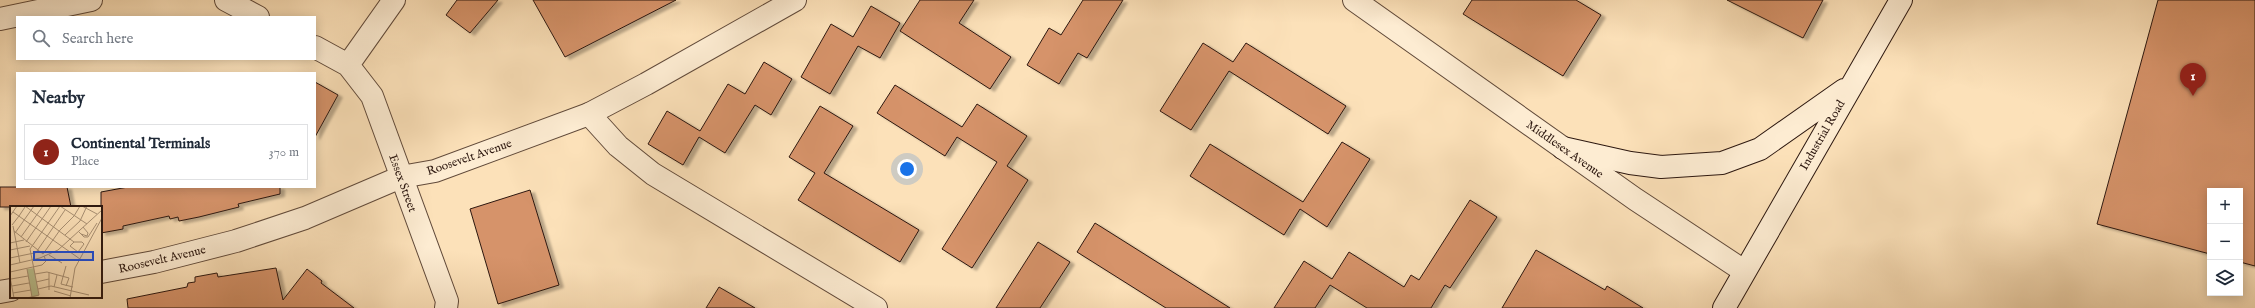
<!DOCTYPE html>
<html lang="en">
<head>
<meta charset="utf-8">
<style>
	:root { --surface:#fff; --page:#f2f2f3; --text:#1f2937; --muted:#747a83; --line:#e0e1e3; --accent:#8f2418 }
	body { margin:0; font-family:"IM FELL English",serif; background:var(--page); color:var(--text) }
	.controls { position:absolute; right:12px; bottom:12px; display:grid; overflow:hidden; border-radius:0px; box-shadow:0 2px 10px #0003 }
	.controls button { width:36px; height:36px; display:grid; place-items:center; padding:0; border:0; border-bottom:1px solid var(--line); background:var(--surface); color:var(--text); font:20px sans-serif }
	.you { position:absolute; left:907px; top:169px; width:14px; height:14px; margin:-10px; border:3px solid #fff; border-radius:50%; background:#1a73e8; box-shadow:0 0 0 6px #1a73e833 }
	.badge { display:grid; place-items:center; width:26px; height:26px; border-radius:50%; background:var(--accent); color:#fff; font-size:13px; font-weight:700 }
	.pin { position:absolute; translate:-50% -33px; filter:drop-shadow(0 1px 2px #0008) }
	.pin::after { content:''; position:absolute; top:21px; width:14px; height:12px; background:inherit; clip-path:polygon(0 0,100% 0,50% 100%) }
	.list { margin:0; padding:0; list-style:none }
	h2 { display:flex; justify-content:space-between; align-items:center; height:52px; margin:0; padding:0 16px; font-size:17px }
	h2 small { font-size:13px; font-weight:400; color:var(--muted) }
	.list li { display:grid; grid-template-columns:26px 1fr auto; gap:12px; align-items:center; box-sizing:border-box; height:56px; margin:0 8px 8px; padding:0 8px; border:1px solid var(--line); border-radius:0px }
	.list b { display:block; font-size:15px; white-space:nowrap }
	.list p { margin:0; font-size:13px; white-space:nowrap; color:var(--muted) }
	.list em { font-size:13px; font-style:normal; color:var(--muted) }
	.icon { flex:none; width:22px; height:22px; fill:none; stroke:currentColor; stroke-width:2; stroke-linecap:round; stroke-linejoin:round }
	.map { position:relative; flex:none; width:2255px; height:308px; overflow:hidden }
	.search { position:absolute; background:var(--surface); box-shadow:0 2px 10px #0003; left:16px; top:16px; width:300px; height:44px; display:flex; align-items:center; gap:10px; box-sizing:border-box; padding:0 14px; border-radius:0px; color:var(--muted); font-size:15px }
	.panel { position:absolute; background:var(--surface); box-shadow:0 2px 10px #0003; left:16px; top:72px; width:300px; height:116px; border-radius:0px }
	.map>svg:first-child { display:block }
	.building { fill:#d6936b; stroke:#2d1810; filter:url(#shadow) }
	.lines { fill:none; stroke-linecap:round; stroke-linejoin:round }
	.minor-casing { stroke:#614a3a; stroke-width:24 }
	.tertiary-casing { stroke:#614a3a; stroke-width:24 }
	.secondary-casing { stroke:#2d1810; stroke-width:24 }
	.minor { stroke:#fdecd2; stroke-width:22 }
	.tertiary { stroke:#fdecd2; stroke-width:22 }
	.secondary { stroke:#fdecd2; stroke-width:22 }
	.labels { text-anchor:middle; stroke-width:3.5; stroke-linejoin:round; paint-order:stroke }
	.street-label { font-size:12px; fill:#2d1810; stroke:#fdecd2 }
	.inset-road { fill:none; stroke:#a99175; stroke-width:1 }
	.view { fill:#1d4ed8; fill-opacity:0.15; stroke:#1d4ed8; stroke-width:2 }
	.inset-edge { fill:none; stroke:#2d1810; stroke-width:2 }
</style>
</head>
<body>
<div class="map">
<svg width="2255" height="308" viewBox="0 0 2255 308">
	<defs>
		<filter id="shadow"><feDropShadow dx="4.5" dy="2.5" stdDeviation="1" flood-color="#0004"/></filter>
	</defs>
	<rect width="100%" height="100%" fill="#fce1b9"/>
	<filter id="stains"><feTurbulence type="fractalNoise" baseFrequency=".005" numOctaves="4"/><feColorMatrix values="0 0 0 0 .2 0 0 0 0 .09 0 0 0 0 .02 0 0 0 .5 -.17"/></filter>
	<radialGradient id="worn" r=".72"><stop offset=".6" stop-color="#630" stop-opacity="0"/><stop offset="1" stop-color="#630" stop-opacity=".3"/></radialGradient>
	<path class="building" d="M 457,0 L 498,0 L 470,33 L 446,15 Z
		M 533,0 L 676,0 L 565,57 Z
		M 920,0 L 974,0 L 959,23 L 1011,57 L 990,89 L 900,31 Z
		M 1083,0 L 1123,0 L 1087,58 L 1078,53 L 1059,84 L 1027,65 L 1049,28 L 1061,35 Z
		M 1472,0 L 1576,0 L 1601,15 L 1563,76 L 1463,14 Z
		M 1727,0 L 1823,0 L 1803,38 Z
		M 2158,0 L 2255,0 L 2255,266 L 2240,262 L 2240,191 L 2210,191 L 2210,254 L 2097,224 Z
		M 871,6 L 900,23 L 880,58 L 858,46 L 830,94 L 801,77 L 831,24 L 853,37 Z
		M 1203,43 L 1233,62 L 1246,43 L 1346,106 L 1328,134 L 1229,71 L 1191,130 L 1160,111 Z
		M 764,62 L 792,79 L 771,115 L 755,105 L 725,153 L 699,137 L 683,165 L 648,144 L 667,111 L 700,131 L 728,84 L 745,94 Z
		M 315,82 L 338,95 L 315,137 Z
		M 895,85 L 962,127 L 977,104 L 1027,136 L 1007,166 L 1028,180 L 972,268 L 942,249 L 997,162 L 957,137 L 945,156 L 877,113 Z
		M 820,106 L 853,126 L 824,173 L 919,230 L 900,262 L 798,200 L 815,173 L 789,157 Z
		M 1342,142 L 1370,159 L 1327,227 L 1300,209 L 1284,235 L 1190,176 L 1210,144 L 1303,202 Z
		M 0,187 L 67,187 L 71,207 L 0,207 Z
		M 128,187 L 280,187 L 280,194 L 238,204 L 239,207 L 199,217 L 179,221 L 178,217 L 170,219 L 169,216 L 123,226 L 123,229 L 101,233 L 101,192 Z
		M 530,190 L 559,285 L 498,304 L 470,209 Z
		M 1470,200 L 1497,217 L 1450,288 L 1445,285 L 1431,308 L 1367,308 L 1330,285 L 1315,308 L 1274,308 L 1304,261 L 1332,279 L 1349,252 L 1404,287 L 1411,275 L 1419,280 Z
		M 1095,223 L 1230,308 L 1166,308 L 1077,252 Z
		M 1038,242 L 1070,262 L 1040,308 L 996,308 Z
		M 1536,250 L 1605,290 L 1607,286 L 1643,308 L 1502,308 Z
		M 276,268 L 283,300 L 307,269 L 322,281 L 321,283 L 354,308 L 128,308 L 127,299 L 187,287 L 188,283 L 195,282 L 195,277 L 217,273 L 218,277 Z
		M 719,287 L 755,308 L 706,308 Z"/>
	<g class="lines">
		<defs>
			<path id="minor" d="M 226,0 L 258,17
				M 1354,0 L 1635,199 L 1744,271
				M 0,19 L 91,0
				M 315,47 L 348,65 L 372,96 L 447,301 L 446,308
				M 348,65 L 394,0
				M 589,114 L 618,146 L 653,174 L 876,308"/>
			<path id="tertiary" d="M 101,272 L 154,262 L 236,241 L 305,218 L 401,177 L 435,171 L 589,114 L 646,84 L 795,0
				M 0,292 L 11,290"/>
			<path id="secondary" d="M 1563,148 L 1630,163 L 1661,167 L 1722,163 L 1760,149 L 1844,90
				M 1724,308 L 1901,0"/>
		</defs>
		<use href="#minor" class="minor-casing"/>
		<use href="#tertiary" class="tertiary-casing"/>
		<use href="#secondary" class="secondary-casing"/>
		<use href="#minor" class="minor"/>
		<use href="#tertiary" class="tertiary"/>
		<use href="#secondary" class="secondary"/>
	</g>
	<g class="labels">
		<g class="street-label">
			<text transform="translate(1822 135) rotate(-60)" y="4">Industrial Road</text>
			<text transform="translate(1565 149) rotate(35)" y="4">Middlesex Avenue</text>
			<text transform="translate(469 157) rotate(-19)" y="4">Roosevelt Avenue</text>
			<text transform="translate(403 183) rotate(70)" y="4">Essex Street</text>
			<text transform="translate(162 259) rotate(-13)" y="4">Roosevelt Avenue</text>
		</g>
	</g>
	<g transform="translate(10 206)">
		<rect width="92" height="92" fill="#fce1b9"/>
		<path d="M 24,62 L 29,90 L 22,91 L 17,63 Z" fill="#bcc391"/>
		<path class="inset-road" d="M 50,0 L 77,18M 72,0 L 87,8M 3,6 L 70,53M 0,10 L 7,0M 2,19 L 9,10 L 15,1 L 15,0 L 64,36 L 72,36 L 74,38 L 68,46 L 60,40 L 64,36M 3,20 L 4,25 L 33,48M 4,25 L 10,57M 69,26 L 74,31 L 78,31 L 87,17M 5,27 L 24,0M 71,28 L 77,30 L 78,27 L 73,21M 55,29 L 70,15 L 77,0M 11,31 L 33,0M 16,36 L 41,0M 0,37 L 14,34M 0,44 L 20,40M 27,45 L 55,4M 33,48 L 50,24 L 64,10 L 70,0M 39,49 L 52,57M 0,52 L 29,46M 0,59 L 30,52 L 48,44 L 92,4M 56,60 L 51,78 L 63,81M 17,63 L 22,91M 0,66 L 32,59 L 36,55 L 34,50M 25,68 L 37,66 L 59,72 L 56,80M 0,71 L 4,92M 1,73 L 18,70M 26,76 L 39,73M 2,80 L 19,77M 44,81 L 47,69M 28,83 L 41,80 L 79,89M 39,84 L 39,66M 44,85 L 61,90M 3,87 L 21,84M 17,92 L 29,89 L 20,43 L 50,0M 60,92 L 65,62 L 92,12"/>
		<path class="view" d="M 24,46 L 83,46 L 83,54 L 24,54 Z"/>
		<rect width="92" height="92" class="inset-edge"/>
	</g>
	<rect width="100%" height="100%" filter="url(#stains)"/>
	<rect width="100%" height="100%" fill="url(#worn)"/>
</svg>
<div class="controls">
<button>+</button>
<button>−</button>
<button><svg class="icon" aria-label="layers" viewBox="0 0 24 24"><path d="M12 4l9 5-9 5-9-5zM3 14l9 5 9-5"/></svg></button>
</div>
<div class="you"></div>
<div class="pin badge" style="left:2193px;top:96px">1</div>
<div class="search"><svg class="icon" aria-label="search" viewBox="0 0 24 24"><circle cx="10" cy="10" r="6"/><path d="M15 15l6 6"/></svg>Search here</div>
<section class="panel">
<h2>Nearby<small></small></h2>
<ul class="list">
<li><span class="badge">1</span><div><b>Continental Terminals</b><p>Place</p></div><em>370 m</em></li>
</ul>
</section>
</div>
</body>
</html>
